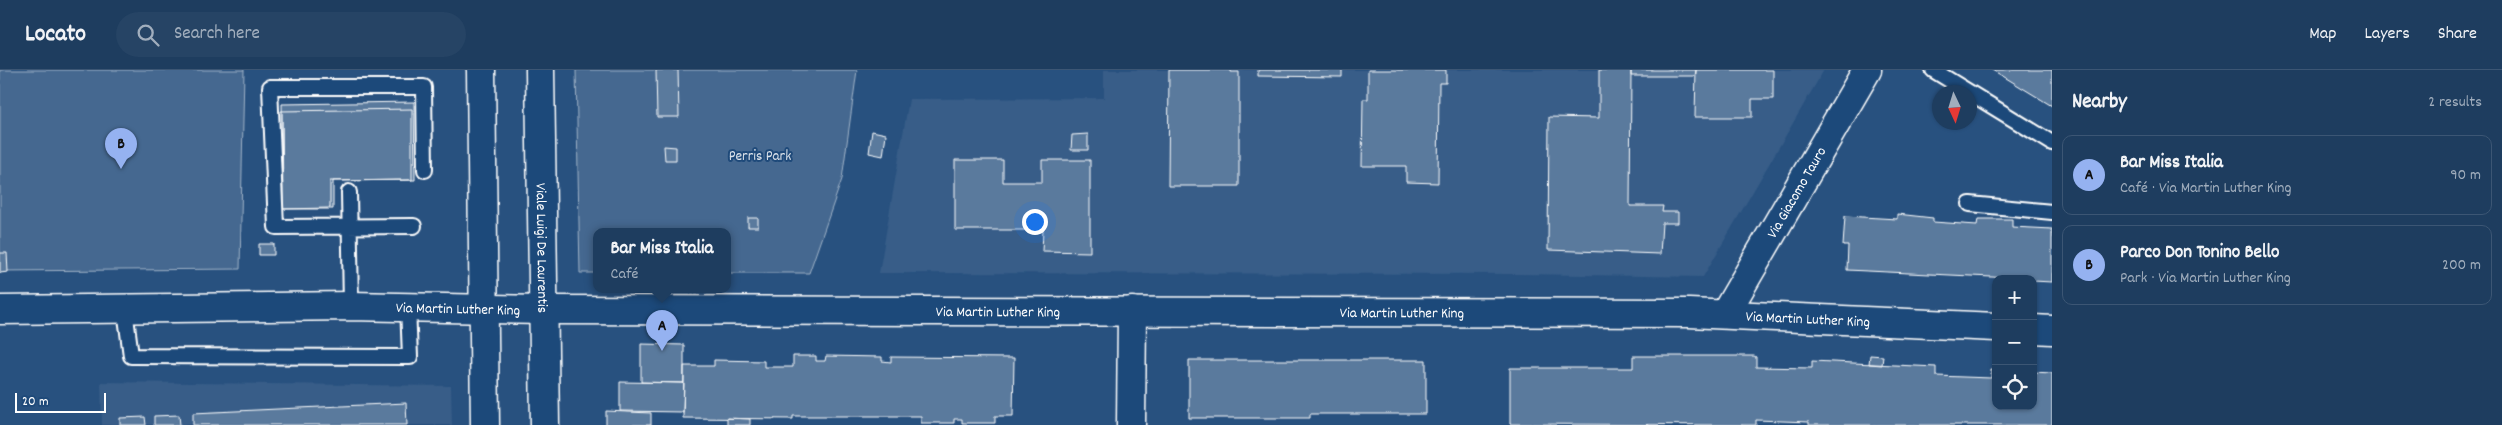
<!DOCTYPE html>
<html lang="en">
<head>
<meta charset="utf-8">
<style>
	:root { --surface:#1e3d5f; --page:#264465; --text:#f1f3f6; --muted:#a1aebd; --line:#3c5674; --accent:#95b2f1 }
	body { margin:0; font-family:Dekko,sans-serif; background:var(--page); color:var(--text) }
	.controls { position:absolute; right:15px; bottom:15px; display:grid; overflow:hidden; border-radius:10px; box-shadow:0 1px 4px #0004 }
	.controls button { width:45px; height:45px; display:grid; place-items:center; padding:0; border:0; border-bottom:1px solid var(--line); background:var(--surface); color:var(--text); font:25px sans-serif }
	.compass { position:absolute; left:1932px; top:15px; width:45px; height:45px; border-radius:50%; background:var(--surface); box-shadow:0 1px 4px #0004; rotate:176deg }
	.scale { position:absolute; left:15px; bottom:12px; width:91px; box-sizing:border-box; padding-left:5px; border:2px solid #fff; border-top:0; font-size:14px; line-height:18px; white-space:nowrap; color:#fff; -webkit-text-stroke:4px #1f4a7a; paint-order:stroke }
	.you { position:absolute; left:1034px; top:151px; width:18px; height:18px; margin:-12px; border:4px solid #fff; border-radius:50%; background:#1a73e8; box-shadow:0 0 0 8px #1a73e833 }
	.badge { display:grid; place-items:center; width:32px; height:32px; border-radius:50%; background:var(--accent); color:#111; font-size:16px; font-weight:700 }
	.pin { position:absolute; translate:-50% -41px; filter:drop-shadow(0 1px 2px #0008) }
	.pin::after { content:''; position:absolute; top:26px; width:18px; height:15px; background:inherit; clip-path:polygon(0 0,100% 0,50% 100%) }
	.popup { position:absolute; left:593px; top:158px; width:138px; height:65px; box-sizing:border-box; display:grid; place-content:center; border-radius:10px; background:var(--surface); filter:drop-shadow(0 1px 4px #0005); font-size:16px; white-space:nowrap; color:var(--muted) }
	.popup b { font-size:19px; color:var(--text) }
	.popup::after { content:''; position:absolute; left:50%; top:100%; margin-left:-10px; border:10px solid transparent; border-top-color:var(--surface) }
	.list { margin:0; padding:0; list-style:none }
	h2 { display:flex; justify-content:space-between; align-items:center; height:65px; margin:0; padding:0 20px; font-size:21px }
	h2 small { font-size:16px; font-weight:400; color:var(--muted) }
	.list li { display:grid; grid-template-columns:32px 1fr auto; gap:15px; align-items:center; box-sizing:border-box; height:80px; margin:0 10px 10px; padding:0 10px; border:1px solid var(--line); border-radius:10px }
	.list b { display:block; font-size:19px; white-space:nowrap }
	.list p { margin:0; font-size:16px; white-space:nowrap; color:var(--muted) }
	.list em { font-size:16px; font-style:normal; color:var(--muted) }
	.icon { flex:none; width:28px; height:28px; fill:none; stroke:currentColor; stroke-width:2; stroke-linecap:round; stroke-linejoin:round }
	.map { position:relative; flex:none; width:2052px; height:355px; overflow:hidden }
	header { display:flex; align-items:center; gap:30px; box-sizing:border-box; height:70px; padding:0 25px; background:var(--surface); border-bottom:1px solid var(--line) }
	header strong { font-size:24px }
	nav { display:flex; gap:28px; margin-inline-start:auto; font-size:18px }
	.search { width:350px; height:45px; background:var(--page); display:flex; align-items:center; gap:12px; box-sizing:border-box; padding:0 18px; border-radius:28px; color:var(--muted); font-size:19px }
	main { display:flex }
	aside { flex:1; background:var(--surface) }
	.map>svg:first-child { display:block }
	.built { fill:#375d88 }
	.green { fill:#446890; stroke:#a2b4c8 }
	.building { fill:#5a7a9d; stroke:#fff }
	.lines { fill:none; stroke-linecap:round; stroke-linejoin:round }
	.lane-casing { stroke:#fff; stroke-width:18 }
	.street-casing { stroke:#fff; stroke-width:31 }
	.secondary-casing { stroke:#fff; stroke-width:31 }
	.lane { stroke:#1f4a7a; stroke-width:14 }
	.street { stroke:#1f4a7a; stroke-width:28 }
	.secondary { stroke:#1f4a7a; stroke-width:28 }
	.labels { text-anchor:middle; stroke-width:4; stroke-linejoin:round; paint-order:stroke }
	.park-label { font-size:15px; fill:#dae1e9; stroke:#1f4a7a }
	.street-label { font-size:15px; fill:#fff; stroke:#1f4a7a }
</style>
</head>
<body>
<header>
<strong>Locato</strong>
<div class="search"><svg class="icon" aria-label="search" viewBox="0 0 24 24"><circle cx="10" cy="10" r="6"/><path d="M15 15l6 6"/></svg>Search here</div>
<nav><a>Map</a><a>Layers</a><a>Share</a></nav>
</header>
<main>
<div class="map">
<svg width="2052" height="355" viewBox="0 0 2052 355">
	<rect width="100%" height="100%" fill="#28517f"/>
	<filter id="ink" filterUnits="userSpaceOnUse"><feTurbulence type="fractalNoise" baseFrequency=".02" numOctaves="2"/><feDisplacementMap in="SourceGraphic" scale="10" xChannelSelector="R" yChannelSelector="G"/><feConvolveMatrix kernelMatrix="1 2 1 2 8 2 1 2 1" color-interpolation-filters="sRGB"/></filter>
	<g filter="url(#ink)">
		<path class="built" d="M 1104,0 L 1824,0 L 1703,207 L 1520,204 L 879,203 L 909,29 L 1104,28 Z
			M 101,312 L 451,316 L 452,355 L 102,355 Z"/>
		<path class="green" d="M 0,0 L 244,0 L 240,199 L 0,201 Z
			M 576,0 L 857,0 L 842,109 L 809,203 L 727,203 L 727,162 L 597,162 L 597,203 L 580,203 Z"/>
		<path class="building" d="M 656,0 L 678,0 L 679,47 L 657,47 Z
			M 1169,0 L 1231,0 L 1231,2 L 1239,2 L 1239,116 L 1168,116 Z
			M 1258,0 L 1342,0 L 1342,7 L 1258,6 Z
			M 1368,0 L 1446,0 L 1446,13 L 1439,13 L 1438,113 L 1406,112 L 1406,96 L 1362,96 L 1363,29 L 1368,29 Z
			M 1599,0 L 1631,0 L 1630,136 L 1663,136 L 1662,142 L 1678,142 L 1678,153 L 1662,153 L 1660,184 L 1548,180 L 1549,47 L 1599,48 Z
			M 1631,0 L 1696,0 L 1695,6 L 1631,6 Z
			M 1696,0 L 1773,0 L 1773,29 L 1752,29 L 1752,47 L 1695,47 Z
			M 1992,0 L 2052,0 L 2052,36 L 2006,8 Z
			M 414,32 L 415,110 L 333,111 L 333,139 L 283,139 L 282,34 Z
			M 412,39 L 412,110 L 330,111 L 330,138 L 282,139 L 281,41 Z
			M 872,61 L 886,64 L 883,86 L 869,83 Z
			M 1088,64 L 1088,80 L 1071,80 L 1072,65 Z
			M 664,76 L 676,77 L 676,90 L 665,90 Z
			M 955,90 L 1003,90 L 1003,112 L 1042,112 L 1042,90 L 1090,90 L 1090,182 L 1042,181 L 1043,160 L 955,160 Z
			M 1897,144 L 1933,148 L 1933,152 L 1977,155 L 1978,149 L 2012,149 L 2012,157 L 2052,159 L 2052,212 L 2033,211 L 2033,209 L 1847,200 L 1848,176 L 1843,176 L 1845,146 L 1897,149 Z
			M 748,148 L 758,148 L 758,157 L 748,157 Z
			M 259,174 L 274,174 L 274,185 L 259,185 Z
			M 0,183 L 7,183 L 8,202 L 0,203 Z
			M 641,274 L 684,275 L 684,313 L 641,312 Z
			M 1870,285 L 1883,286 L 1882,295 L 1869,294 Z
			M 793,286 L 816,286 L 816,291 L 825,291 L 826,286 L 882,287 L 882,291 L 891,292 L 891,287 L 1014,288 L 1013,346 L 995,346 L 995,353 L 962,353 L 962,349 L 954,349 L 954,353 L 921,353 L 921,346 L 793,346 L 793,349 L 683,348 L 684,296 L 714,296 L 714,290 L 764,291 L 764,297 L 793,297 Z
			M 1633,286 L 1754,286 L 1756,287 L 1756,297 L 1812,298 L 1812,291 L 1936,297 L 1936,306 L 1991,308 L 1991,300 L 1996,300 L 1996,336 L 2033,336 L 2033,302 L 2052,303 L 2052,355 L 1809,355 L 1809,352 L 1756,350 L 1756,355 L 1510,354 L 1510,298 L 1633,298 Z
			M 1189,290 L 1426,290 L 1426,344 L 1310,344 L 1310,348 L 1189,348 Z
			M 620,312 L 684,313 L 683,342 L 620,341 Z
			M 406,333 L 407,355 L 193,355 L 193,343 Z
			M 606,341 L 651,343 L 651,355 L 606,355 Z
			M 179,345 L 180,355 L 154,355 L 154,346 Z
			M 145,347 L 146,355 L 120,355 L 120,348 Z
			M 727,348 L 750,349 L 750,355 L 727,355 Z"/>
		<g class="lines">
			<defs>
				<path id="lane" d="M 1933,0 L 2052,73
					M 349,122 L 351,236
					M 1970,134 L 2052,142
					M 414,156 L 276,157 L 270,17 L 424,17 L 425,100
					M 125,239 L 131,286 L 410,287 L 408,236"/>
				<g id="street">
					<path id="s1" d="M 0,240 L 351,236 L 543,240 L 1689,243 L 1996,257"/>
					<path id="s2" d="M 1725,244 L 1867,0"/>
					<path d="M 2033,259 L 2052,260"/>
					<path d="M 1131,355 L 1132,241"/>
				</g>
				<g id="secondary">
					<path d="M 481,0 L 485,355"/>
					<path id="s3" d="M 540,0 L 545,355"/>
				</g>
			</defs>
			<use href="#lane" class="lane-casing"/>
			<use href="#street" class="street-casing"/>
			<use href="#secondary" class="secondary-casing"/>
			<use href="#lane" class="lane"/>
			<use href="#street" class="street"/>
			<use href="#secondary" class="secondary"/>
		</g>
	</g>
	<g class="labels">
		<g class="park-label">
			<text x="760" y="90">Perris Park</text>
		</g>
		<g class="street-label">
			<text dy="5" stroke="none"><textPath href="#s2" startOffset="141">Via Giacomo Tauro</textPath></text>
			<text dy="5" stroke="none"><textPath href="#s3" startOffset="178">Viale Luigi De Laurentis</textPath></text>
			<text dy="5" stroke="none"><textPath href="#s1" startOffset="458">Via Martin Luther King</textPath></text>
			<text dy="5" stroke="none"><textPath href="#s1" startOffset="998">Via Martin Luther King</textPath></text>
			<text dy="5" stroke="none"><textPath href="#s1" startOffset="1402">Via Martin Luther King</textPath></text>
			<text dy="5" stroke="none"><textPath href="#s1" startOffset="1808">Via Martin Luther King</textPath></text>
		</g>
	</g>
</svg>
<div class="controls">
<button>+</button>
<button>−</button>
<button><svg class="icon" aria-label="locate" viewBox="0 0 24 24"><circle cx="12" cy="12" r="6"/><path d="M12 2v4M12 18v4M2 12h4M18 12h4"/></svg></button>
</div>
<svg class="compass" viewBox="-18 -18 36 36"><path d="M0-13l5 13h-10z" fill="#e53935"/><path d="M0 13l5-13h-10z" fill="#a1aebd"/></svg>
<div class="scale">20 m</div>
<div class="you"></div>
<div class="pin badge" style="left:662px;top:281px">A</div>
<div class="popup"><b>Bar Miss Italia</b>Café</div>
<div class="pin badge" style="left:121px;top:99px">B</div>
</div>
<aside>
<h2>Nearby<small>2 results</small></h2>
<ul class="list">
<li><span class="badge">A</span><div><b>Bar Miss Italia</b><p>Café · Via Martin Luther King</p></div><em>90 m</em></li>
<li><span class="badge">B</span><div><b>Parco Don Tonino Bello</b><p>Park · Via Martin Luther King</p></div><em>200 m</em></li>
</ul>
</aside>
</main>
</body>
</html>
